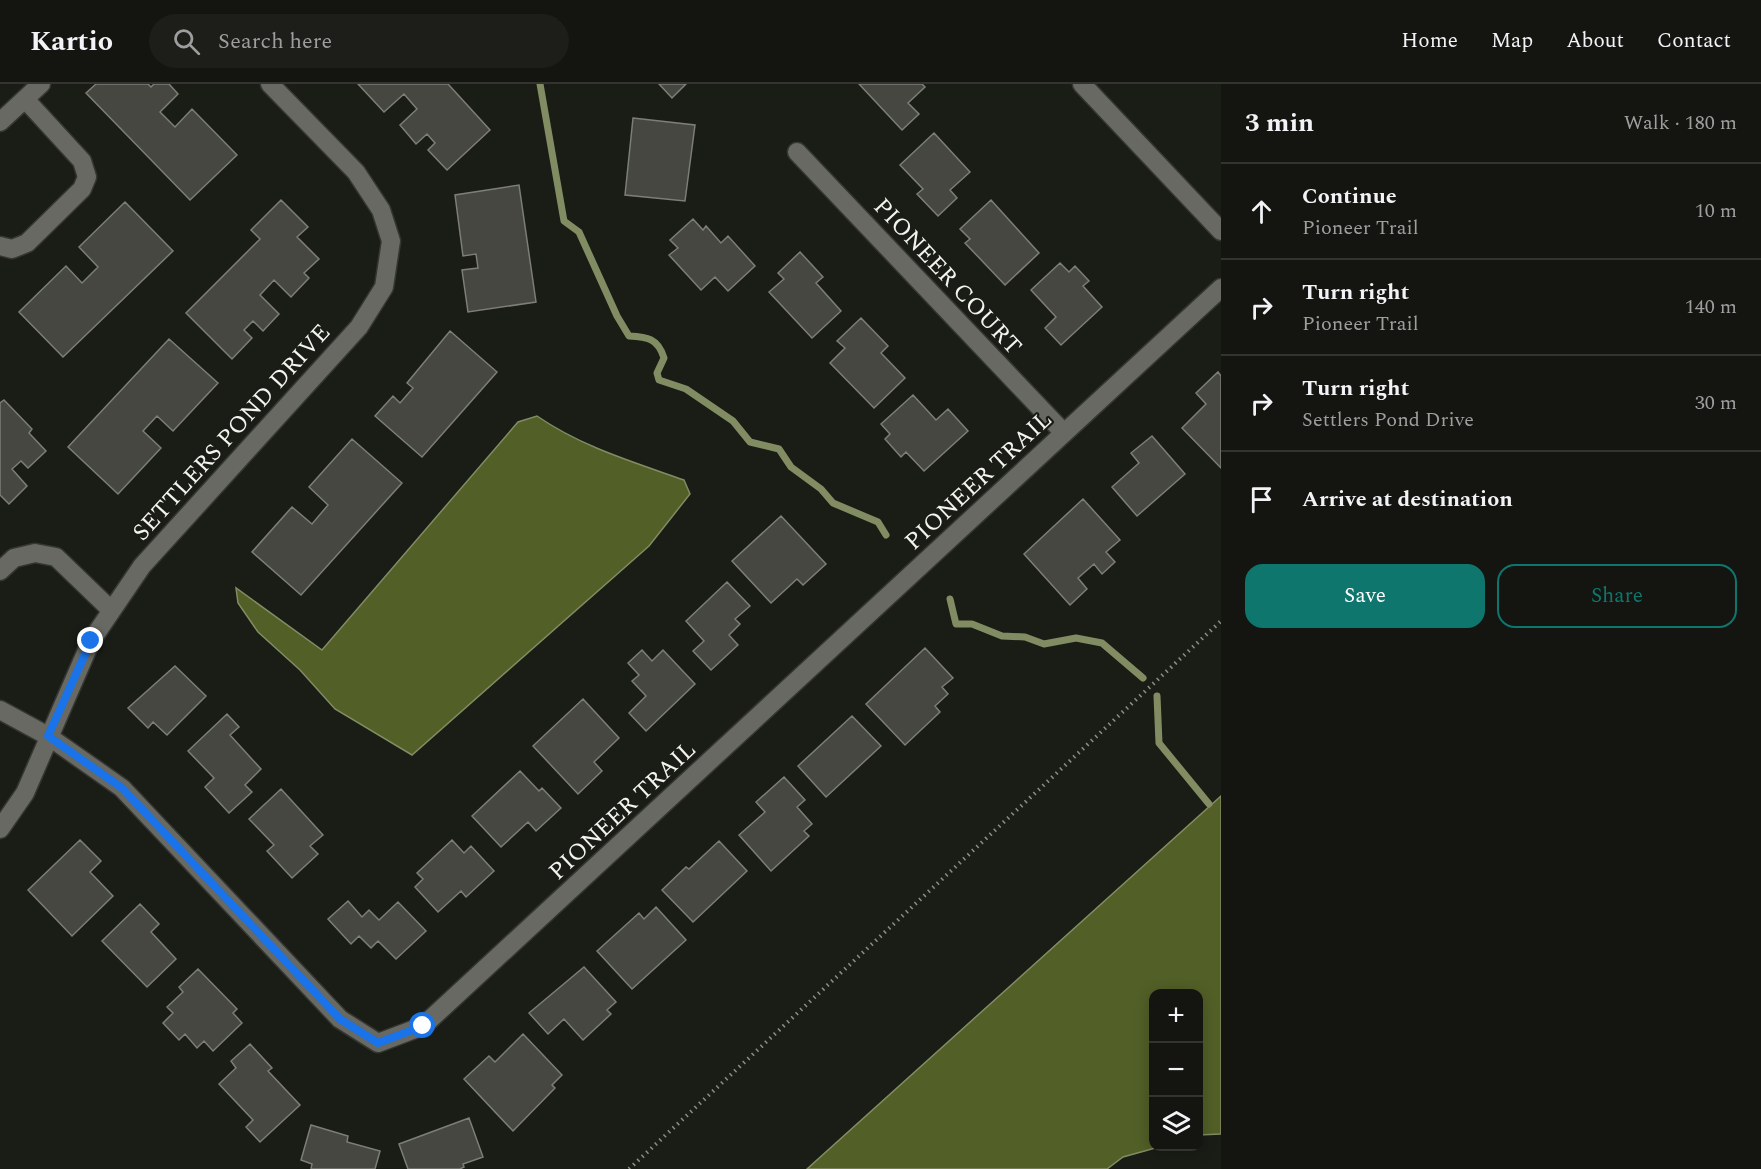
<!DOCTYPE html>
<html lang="en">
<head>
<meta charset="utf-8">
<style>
	:root { --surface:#141510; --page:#1d1e19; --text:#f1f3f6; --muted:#9d9f9f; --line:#333430; --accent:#0f766e }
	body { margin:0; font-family:Spectral,serif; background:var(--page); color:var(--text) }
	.controls { position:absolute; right:18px; bottom:18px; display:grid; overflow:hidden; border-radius:12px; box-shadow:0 3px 15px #0003 }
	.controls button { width:54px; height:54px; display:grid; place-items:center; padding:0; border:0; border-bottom:2px solid var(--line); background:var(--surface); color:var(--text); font:30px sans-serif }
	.stop { position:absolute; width:18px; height:18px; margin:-14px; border:4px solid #1a73e8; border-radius:50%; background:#fff }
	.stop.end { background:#1a73e8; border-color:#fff; box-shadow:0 2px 6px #0008 }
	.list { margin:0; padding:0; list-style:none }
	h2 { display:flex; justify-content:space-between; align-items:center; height:78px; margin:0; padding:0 24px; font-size:26px }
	h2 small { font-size:20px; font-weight:400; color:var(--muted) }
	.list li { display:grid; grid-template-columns:39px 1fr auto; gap:18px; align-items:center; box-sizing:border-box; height:96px; padding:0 24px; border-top:2px solid var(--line) }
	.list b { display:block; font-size:22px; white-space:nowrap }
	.list p { margin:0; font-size:20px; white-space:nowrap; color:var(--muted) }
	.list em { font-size:20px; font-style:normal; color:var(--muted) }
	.actions { display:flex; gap:12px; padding:18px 24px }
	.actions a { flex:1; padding:14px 0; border:2px solid var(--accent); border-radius:18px; text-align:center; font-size:21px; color:var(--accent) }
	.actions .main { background:var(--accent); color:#fff }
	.icon { flex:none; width:33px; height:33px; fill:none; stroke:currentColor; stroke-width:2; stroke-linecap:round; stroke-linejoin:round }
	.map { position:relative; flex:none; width:1221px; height:1085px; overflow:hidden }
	header { display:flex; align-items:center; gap:36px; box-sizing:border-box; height:84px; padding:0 30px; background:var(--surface); border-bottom:2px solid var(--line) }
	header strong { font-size:28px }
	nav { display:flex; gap:33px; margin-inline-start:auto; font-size:21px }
	.search { width:420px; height:54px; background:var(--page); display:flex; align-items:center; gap:15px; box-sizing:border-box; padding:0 21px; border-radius:33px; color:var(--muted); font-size:22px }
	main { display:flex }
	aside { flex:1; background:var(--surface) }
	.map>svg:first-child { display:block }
	.water { fill:#525f27; stroke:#828c63; stroke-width:1.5 }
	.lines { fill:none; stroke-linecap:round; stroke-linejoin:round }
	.stream { stroke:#828c63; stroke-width:7 }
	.building { fill:#454740; stroke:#7c7e77; stroke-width:1.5 }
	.minor-casing { stroke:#353632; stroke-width:21 }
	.path { stroke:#8c8d89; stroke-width:4; stroke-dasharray:1.5 4.5; stroke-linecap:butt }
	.minor { stroke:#676962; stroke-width:18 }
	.route { stroke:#1a73e8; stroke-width:8 }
	.labels { text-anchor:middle; stroke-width:4.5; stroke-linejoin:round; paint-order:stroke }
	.street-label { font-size:24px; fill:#f3f4f0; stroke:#1a1c16 }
</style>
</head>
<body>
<header>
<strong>Kartio</strong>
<div class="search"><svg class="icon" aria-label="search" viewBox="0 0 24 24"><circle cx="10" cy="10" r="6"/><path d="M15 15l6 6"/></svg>Search here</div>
<nav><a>Home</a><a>Map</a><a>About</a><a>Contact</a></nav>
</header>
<main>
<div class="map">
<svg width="1221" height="1085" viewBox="0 0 1221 1085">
	<rect width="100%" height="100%" fill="#1a1c16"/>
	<path class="water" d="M 537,332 C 582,363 633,378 684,396 L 690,410 L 649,462 L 412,671 L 335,625 L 300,586 L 258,548 L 238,519 L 236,504 L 322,566 L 518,338 Z
		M 1221,712 L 1221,1050 L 1199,1051 L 1198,910 L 1154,910 L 1154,1062 L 1159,1063 L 1123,1073 L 1107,1085 L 807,1085 Z"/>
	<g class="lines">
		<path class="stream" d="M 540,0 L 564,137 L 579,148 L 617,232 L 629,252 C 647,253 658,254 664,274 L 657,289 L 659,296 L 686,305 L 733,337 L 750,358 L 779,365 L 791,383 L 821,405 L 833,419 L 878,438 L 886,451
			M 950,515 L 956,540 L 972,540 L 1002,552 L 1025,553 L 1044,560 L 1076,554 L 1102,559 L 1143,594
			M 1157,612 L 1159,659 L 1209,720"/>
	</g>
	<path class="building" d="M 96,0 L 148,0 L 151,3 L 154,0 L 169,0 L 178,10 L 160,28 L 175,43 L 192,25 L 237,71 L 190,116 L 86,9 Z
		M 358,0 L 448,0 L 490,46 L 447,86 L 428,66 L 435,59 L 427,50 L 416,60 L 400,41 L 417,25 L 404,10 L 384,28 Z
		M 659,0 L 686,0 L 672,14 Z
		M 859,0 L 922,0 L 925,3 L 908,19 L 919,30 L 902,46 Z
		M 633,34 L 695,41 L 685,117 L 625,111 Z
		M 934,49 L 970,88 L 950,106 L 957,114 L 938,132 L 917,110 L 923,105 L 900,81 Z
		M 519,101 L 536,218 L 468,228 L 462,186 L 478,184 L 476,170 L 463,172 L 455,111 Z
		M 281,116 L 308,143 L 297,153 L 319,175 L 304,189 L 309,194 L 291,213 L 274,196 L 260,211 L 279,230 L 263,247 L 253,237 L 244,246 L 252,254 L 232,275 L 186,229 L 260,155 L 251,146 Z
		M 991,116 L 1039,169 L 1005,201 L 965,159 L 970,155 L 960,145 Z
		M 125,118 L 173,167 L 63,273 L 19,228 L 66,182 L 82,199 L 98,183 L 79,163 Z
		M 693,135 L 703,146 L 706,142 L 721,159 L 728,152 L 755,182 L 728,207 L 715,193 L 701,206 L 669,171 L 678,164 L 670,156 Z
		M 800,168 L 823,193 L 816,199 L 841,227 L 812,254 L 769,208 L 784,195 L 778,189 Z
		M 1060,179 L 1069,188 L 1075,182 L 1089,197 L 1083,202 L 1102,223 L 1061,261 L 1045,244 L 1056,233 L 1031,206 Z
		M 861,234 L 888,262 L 881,269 L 905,294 L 874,324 L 830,279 L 845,264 L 837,257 Z
		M 450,247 L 497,288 L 422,373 L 375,332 L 393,312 L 400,319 L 413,304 L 407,299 Z
		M 169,255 L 218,299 L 173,347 L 157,332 L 143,347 L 161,364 L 118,410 L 68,363 Z
		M 1218,288 L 1221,292 L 1221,384 L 1182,344 L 1206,320 L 1196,309 Z
		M 913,311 L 936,336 L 948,325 L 968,347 L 924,387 L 906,368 L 901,373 L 885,355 L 890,350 L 881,340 Z
		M 4,316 L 32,345 L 29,349 L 46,367 L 28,384 L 21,377 L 12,385 L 27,402 L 9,420 L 0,411 L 0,319 Z
		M 1152,352 L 1185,390 L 1137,432 L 1112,403 L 1139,379 L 1131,369 Z
		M 352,355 L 402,399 L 301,511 L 252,468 L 292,423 L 312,440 L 328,421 L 309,403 Z
		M 1083,415 L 1120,456 L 1106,468 L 1115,478 L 1102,490 L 1094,480 L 1078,494 L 1087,505 L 1070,521 L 1024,470 Z
		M 781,432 L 826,480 L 803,501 L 797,495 L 771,519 L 732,477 Z
		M 727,498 L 750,522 L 735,535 L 740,540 L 729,551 L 738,561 L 711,586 L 693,567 L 704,557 L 686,537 Z
		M 925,564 L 953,594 L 942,603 L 948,610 L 935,622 L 940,628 L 905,661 L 866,620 Z
		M 642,566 L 652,577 L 663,566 L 695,600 L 646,647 L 629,629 L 646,612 L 632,597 L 639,591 L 628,579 Z
		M 175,582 L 206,612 L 167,651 L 153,638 L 148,644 L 128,624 Z
		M 583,615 L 619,654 L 594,678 L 602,687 L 578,710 L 533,662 Z
		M 227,630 L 239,643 L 230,651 L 261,685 L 245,701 L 252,708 L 229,729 L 205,703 L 214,694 L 188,667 Z
		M 852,632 L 881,662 L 826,713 L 798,682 Z
		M 520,687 L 539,707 L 542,704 L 561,724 L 536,747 L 528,738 L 501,763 L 472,732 Z
		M 784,693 L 805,716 L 797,723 L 812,740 L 804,747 L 809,752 L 771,787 L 739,751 L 765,728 L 756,718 Z
		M 281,705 L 323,751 L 310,762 L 318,770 L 292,794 L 267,767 L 274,761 L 249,735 Z
		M 80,756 L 101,777 L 90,788 L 113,812 L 72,852 L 28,806 Z
		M 452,756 L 464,769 L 471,762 L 494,787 L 466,813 L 461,807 L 438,828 L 415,803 L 423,795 L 417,789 Z
		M 719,757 L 747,787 L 693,838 L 662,806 L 686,783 L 689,785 Z
		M 348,817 L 362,833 L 369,826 L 379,836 L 398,818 L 426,847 L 396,875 L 378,857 L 371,864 L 359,852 L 351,860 L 328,835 Z
		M 140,820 L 159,840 L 151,848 L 176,875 L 147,903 L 102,857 Z
		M 656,823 L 686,856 L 632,905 L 597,867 L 639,829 L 644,835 Z
		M 584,883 L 616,918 L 607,926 L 611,930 L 583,956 L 564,935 L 548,950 L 529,929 Z
		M 198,885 L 237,925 L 233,929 L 242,939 L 213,967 L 204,957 L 197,964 L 185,950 L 179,956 L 163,939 L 173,929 L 167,923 L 183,908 L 179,903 Z
		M 523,950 L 562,991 L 552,1001 L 555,1004 L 513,1047 L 464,995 L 489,972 L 495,978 Z
		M 250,960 L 272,984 L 268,987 L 300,1021 L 260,1058 L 246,1043 L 253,1036 L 219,1000 L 236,984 L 231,977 Z
		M 469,1034 L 483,1073 L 463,1080 L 464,1083 L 460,1085 L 408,1085 L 399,1060 Z
		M 311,1041 L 348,1052 L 347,1058 L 380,1067 L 375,1085 L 311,1085 L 312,1080 L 301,1076 Z"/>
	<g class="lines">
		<defs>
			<path id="minor" d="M 1082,0 L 1221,147
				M 0,38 L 41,0
				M 797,68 L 1064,349
				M 0,162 L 12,165 L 27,159 L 82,105 L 87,93 L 82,77 L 25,15
				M 0,487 L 14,474 L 35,469 L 56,473 L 111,526
				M 0,626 L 48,652 L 122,704 L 340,935 L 378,959 L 423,942 L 1221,204
				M 0,745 L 25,709 L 91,557 L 142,482 L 359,243 L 384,203 L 391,157 L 381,126 L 356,88 L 270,0"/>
		</defs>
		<use href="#minor" class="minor-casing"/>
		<path class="path" d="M 629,1085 L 1221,537"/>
		<use href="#minor" class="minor"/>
	</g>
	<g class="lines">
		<path class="route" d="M 91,557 L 48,652 L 122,704 L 340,935 L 378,959 L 423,942"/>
	</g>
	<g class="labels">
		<g class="street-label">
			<text transform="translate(948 192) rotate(47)" y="8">PIONEER COURT</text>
			<text transform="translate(231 348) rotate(-48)" y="8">SETTLERS POND DRIVE</text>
			<text transform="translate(978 396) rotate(-43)" y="8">PIONEER TRAIL</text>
			<text transform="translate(622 726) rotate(-43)" y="8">PIONEER TRAIL</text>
		</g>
	</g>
</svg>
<div class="controls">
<button>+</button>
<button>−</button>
<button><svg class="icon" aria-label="layers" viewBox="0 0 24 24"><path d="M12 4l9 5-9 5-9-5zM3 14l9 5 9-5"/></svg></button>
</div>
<div class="stop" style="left:423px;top:942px"></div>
<div class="stop end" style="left:91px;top:557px"></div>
</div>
<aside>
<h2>3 min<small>Walk · 180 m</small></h2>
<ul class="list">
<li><svg class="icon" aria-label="ahead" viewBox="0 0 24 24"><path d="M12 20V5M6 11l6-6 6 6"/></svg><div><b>Continue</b><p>Pioneer Trail</p></div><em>10 m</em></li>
<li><svg class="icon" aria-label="right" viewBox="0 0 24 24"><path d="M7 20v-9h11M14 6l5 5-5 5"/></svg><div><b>Turn right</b><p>Pioneer Trail</p></div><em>140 m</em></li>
<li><svg class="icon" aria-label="right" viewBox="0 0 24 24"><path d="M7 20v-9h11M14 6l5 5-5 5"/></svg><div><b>Turn right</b><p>Settlers Pond Drive</p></div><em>30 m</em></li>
<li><svg class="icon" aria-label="arrive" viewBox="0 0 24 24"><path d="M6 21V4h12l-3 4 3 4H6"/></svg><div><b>Arrive at destination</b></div></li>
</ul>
<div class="actions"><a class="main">Save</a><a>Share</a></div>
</aside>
</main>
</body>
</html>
